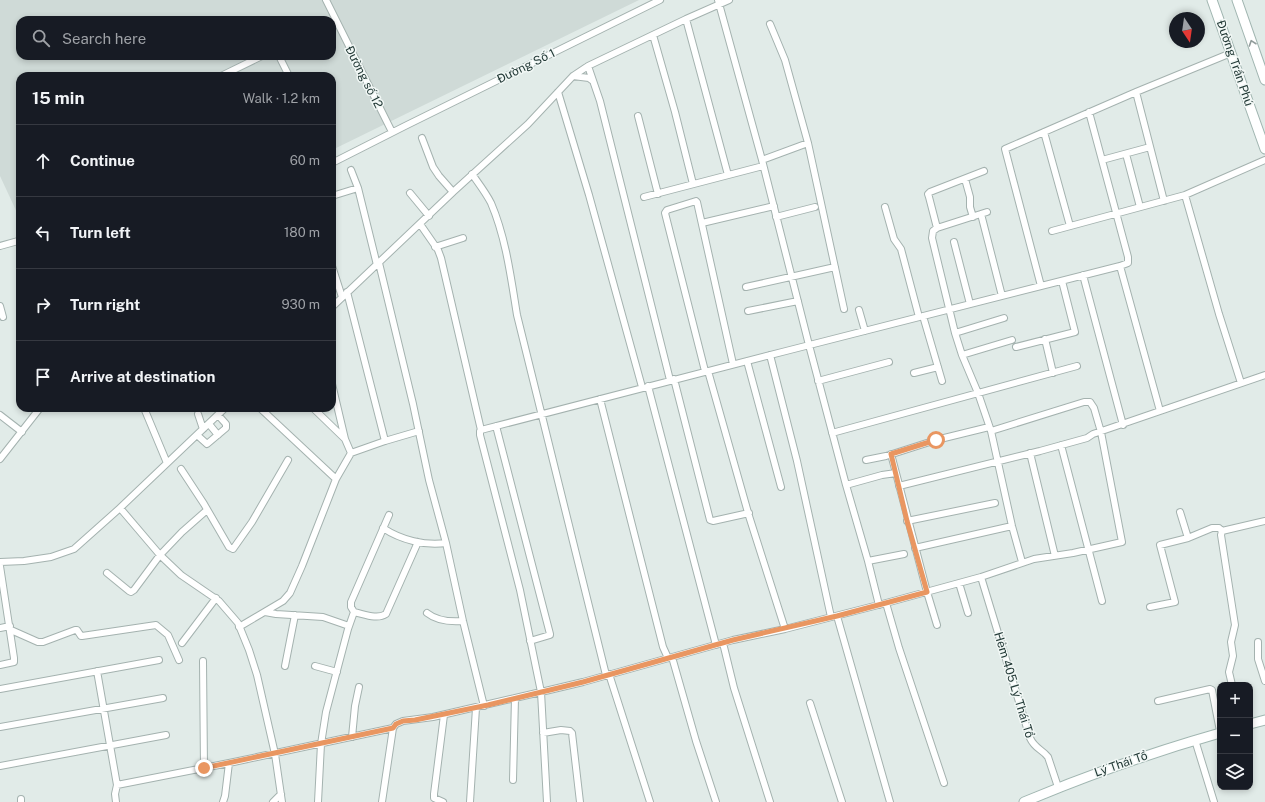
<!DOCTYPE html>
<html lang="en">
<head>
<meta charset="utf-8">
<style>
	:root { --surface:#171b24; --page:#242831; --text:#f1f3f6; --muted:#9ea1a6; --line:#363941 }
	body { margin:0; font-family:"Public Sans",sans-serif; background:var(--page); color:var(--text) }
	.controls { position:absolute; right:12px; bottom:12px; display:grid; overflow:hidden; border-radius:8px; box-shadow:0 2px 6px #0003 }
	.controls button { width:36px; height:36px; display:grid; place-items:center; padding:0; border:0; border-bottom:1px solid var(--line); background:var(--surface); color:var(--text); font:20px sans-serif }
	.compass { position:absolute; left:1169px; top:12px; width:36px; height:36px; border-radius:50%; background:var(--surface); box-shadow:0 2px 6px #0003; rotate:167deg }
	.stop { position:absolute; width:12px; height:12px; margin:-9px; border:3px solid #e99661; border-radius:50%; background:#fff }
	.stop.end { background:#e99661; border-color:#fff; box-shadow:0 1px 4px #0008 }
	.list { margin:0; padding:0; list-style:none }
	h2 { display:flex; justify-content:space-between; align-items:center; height:52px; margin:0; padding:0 16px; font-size:17px }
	h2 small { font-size:13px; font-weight:400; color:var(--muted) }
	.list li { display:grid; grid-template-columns:26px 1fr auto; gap:12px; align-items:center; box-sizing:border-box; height:72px; padding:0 16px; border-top:1px solid var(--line) }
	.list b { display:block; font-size:15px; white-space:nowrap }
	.list em { font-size:13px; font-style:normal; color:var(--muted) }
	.icon { flex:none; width:22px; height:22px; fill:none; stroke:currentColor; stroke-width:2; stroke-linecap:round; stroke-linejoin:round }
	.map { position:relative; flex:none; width:1265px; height:802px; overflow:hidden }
	.search { position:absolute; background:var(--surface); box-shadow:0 2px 6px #0003; left:16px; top:16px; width:320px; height:44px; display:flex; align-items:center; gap:10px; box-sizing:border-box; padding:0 14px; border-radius:12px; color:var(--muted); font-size:15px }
	.panel { position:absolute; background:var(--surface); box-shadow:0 2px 6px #0003; left:16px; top:72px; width:320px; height:340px; border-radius:12px }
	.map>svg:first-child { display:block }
	.built { fill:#cfdad7; fill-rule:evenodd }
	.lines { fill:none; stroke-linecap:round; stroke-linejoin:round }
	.street-casing { stroke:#a4b2af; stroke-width:8 }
	.secondary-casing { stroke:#a1b6b1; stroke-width:11 }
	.street { stroke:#fff; stroke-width:6 }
	.secondary { stroke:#fff; stroke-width:9 }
	.oneway { stroke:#919c9b }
	.route { stroke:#e99661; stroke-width:5 }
	.labels { text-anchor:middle; stroke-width:3; stroke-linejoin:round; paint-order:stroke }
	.street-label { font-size:12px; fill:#233a37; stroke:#f1f7f5 }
</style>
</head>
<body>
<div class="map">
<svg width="1265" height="802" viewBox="0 0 1265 802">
	<rect width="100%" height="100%" fill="#e1ebe8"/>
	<path class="built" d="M 0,0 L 639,0 L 332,150 L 332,76 L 20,76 L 20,219 L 0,176 ZM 20,20 L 332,20 L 332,56 L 20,56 Z"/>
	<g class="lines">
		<defs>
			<path id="street" d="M 326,0 L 392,132
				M 718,0 L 762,160 L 809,345 L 846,485 L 868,561 L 879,605
				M 686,19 L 728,175
				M 770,24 L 785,60 L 808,143 L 844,309
				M 653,35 L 675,112 L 693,184
				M 279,56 L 289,76
				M 588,66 L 600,101 L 670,380
				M 221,76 L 262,56
				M 573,76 L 589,78 L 593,81
				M 558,92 L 589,195 L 642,387
				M 1136,92 L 1164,201
				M 638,116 L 658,194
				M 1044,132 L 1070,226
				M 422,138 L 433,167 L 439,176 L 453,192
				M 1126,154 L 1140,207
				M 762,160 L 808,143
				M 1102,160 L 1150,147
				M 332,163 L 405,126 L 660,0
				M 351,170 L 358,188 L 377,265
				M 984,171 L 930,192 L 928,194 L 929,197 L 937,228 L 933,231 L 932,238 L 955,333 L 962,355 L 978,393 L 991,431 L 1012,526 L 1022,562
				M 472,174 C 479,184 486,193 491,203 C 506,238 511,278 517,315 L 606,675
				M 965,179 L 970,197 L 970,207 L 973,217
				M 410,193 L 429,216
				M 1185,195 L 1219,314 L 1241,383
				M 332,196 L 358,188
				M 644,197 L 763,166
				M 885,207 L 894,239 L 901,249 L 919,317
				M 981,214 L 1002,296
				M 776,217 L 815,207
				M 702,223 L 774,206
				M 420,224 L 438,250 L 441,258 L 481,430 L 480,431 L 480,435 L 520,590 L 541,692 L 547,802
				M 937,228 L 987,212
				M 1052,231 L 1185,195 L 1265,160
				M 954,242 L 970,304
				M 0,246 L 18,241
				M 435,247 L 463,238
				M 379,263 L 413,404 L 429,480 L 446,543 L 463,621 L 484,706
				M 332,266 L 342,297
				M 1120,266 L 1160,411
				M 1083,275 L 1123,425
				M 1041,286 L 1005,149 L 1136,92 L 1231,53
				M 746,287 L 835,267
				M 347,292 L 385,441
				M 0,306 L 3,317
				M 332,307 L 453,192 L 528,124 L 573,76 L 588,66 L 686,19 L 729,0
				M 859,310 L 865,331
				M 748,311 L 798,301
				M 923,316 L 942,381
				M 955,333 L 1004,318
				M 1045,339 L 1053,373
				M 1016,347 L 1075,332 L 1062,281
				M 770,355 L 797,461 L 831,617
				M 962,355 L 1012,340
				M 747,361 L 781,487
				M 705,371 L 665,213 L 667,210 L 696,201 L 697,202 L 733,364
				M 708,371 L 749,516 L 785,629
				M 914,373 L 938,367
				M 674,379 L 710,520 L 713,521 L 749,513
				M 818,381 L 889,362
				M 332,384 L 345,439 L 351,453
				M 648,386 L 716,645
				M 600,399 L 663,647 L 668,658
				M 144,408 L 167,463
				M 260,408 L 336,479
				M 313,408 L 345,439
				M 198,414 L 203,429
				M 0,415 L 22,432
				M 209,424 L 218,435
				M 496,426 L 550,634 L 550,635 L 530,641
				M 481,430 L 786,351 L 1120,266 L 1128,263 L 1128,257 L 1089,112
				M 832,433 L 1077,366
				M 197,435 L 207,444 L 226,428 L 226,424 L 218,415
				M 1061,445 L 1102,601
				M 1030,453 L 1055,556
				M 891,454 L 896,473
				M 0,459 L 40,408
				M 866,460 L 886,456 L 936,440 L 989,427
				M 181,469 L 204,504 L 229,547 L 233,549 L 252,522 L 288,460
				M 846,485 L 882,475 L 896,473 L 927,592 L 937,625
				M 899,486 L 1040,451 L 1087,438 L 1093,434 L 1265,375
				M 120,508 L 160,555 L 181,575 L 219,601 L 238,623 L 249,650 L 257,675 L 275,754 L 282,802
				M 1180,512 L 1188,538
				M 389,515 L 351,602 L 351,607 L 354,612 C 364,614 377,620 386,614 L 418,542
				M 907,521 L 995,503
				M 383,528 C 401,540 425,546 446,543
				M 1222,531 L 1221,535 L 1235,625 L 1231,642 L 1233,656 L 1229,672 L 1232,685
				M 1222,531 L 1265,521
				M 915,548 L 1012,526
				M 868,561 L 904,554
				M 0,562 L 24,561 L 51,557 L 74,549 L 120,508 L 225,408
				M 0,566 L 14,658 L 14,662 L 0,665
				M 107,573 L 129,591 L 131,592 L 134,590 L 160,555 L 182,532 L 207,510
				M 981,577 L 1030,738 C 1035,749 1042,749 1048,757 L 1058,787
				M 959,583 L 968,613
				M 886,603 L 899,648 L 944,783
				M 1150,607 L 1175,602 L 1160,545 L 1188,538 L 1212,528 L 1219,528 L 1222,531
				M 265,612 L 276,614 L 323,617 L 349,626
				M 427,613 C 437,621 450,622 463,621
				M 837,616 L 890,802
				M 239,627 L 283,601 L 290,593 L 302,566 L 336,479 L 351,453 L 385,441 L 419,431
				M 0,628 L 10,626
				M 11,630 L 38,642 L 43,642 L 75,630 L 77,630 L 81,636 L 82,636 L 156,625 L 168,635 L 179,660
				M 1258,642 L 1258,659 L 1265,681
				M 182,643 L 216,598
				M 723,643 L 734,688 L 770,802
				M 672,657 L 696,741 L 716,802
				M 203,661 L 204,768
				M 285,666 L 295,615
				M 315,666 L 337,672
				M 97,671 L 117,785
				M 609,674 L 650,802
				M 0,689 L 159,660
				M 1158,701 L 1210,689 L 1212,690 L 1220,731
				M 810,703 L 842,802
				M 0,727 L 163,698
				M 543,733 L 561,730 L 570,731 L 572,733 L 580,802
				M 352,737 L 355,706 L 359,687
				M 1195,740 L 1214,802
				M 0,766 L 166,735
				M 513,780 L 515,698
				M 21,799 L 21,802
				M 116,802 L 115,794 L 117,785 L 229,763 L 393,728 L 396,724 L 403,721 L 433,717 L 541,692 L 583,682 L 733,640 L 785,629 L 886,603 L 981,577 L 1034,559 L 1073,553 L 1122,542 L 1101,432 L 1094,408 L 1090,402 L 1084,402 L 991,431
				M 223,802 L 225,796 L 229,763
				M 273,802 L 281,794
				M 318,802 L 321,744 L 326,712 L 348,629 L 354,612
				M 382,802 L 393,728
				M 443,802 L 434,798 L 434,794 L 444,715
				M 470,802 L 476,708"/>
			<path id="secondary" d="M 1212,0 L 1265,149
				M 1237,0 L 1265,80
				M 1250,724 L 1265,720
				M 1024,802 C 1088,775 1153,752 1220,733"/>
		</defs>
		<use href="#street" class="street-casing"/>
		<use href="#secondary" class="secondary-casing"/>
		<use href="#street" class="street"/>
		<use href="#secondary" class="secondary"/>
	</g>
	<defs><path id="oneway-chevron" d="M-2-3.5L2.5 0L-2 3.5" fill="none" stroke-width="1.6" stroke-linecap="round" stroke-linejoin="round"/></defs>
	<use class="oneway" href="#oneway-chevron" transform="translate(1252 43) rotate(-109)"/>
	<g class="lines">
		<path class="route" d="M 204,768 L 393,728 L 396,724 L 403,721 L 415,720 L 488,705 L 583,682 L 733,640 L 837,616 L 927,592 L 907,521 L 891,454 L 936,440"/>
	</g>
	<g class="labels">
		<g class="street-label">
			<text transform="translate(1235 63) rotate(71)" y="4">Đường Trần Phú</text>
			<text transform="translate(526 66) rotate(-26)" y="4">Đường Số 1</text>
			<text transform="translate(364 77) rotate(63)" y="4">Đường số 12</text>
			<text transform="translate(1014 685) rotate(73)" y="4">Hẻm 405 Lý Thái Tổ</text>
			<text transform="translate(1121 764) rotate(-19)" y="4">Lý Thái Tổ</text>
		</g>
	</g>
</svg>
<div class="controls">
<button>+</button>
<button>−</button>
<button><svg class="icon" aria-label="layers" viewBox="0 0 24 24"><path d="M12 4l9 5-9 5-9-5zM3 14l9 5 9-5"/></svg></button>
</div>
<svg class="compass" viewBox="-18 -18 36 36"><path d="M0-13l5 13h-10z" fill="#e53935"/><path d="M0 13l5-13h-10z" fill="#9ea1a6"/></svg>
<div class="stop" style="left:936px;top:440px"></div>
<div class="stop end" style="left:204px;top:768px"></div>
<div class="search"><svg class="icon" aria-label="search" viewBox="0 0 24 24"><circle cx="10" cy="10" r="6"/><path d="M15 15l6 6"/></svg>Search here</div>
<section class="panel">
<h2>15 min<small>Walk · 1.2 km</small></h2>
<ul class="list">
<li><svg class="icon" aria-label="ahead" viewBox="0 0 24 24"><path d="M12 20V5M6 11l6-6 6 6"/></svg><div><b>Continue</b></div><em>60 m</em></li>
<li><svg class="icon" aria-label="left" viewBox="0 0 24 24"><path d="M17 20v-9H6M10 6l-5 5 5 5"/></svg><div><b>Turn left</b></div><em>180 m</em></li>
<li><svg class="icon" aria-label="right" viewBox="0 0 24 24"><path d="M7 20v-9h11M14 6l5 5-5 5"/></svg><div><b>Turn right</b></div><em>930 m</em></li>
<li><svg class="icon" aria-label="arrive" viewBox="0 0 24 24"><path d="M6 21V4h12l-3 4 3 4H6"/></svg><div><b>Arrive at destination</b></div></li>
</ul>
</section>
</div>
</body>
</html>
